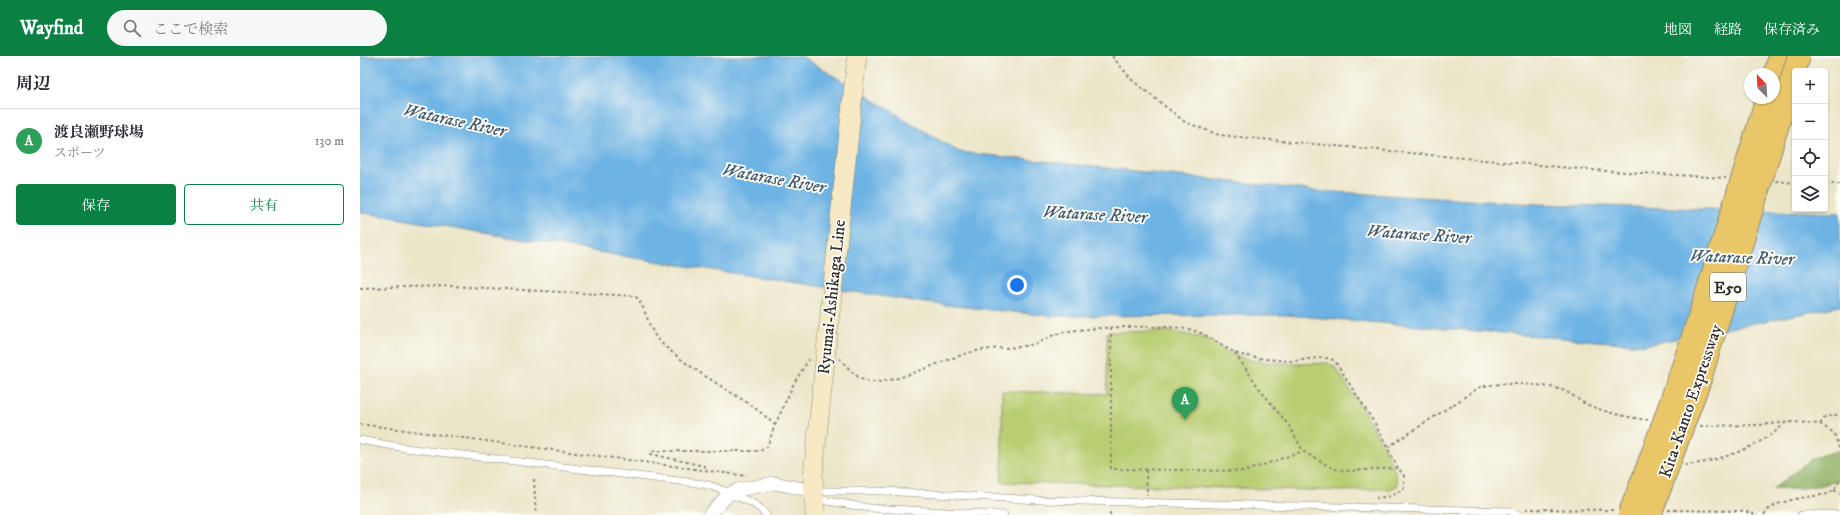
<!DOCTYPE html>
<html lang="ja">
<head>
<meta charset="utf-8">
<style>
	:root { --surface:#fff; --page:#f7f7f7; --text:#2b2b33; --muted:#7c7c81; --line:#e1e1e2; --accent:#0b8043 }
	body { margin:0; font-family:"IM FELL DW Pica","Noto Serif JP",serif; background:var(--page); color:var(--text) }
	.controls { position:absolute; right:12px; top:12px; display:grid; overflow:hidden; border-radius:4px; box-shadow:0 1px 3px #0004 }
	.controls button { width:36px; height:36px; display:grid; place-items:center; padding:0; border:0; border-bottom:1px solid var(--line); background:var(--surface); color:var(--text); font:20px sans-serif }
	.compass { position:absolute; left:1384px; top:12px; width:36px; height:36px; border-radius:50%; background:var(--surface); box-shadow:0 1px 3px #0004; rotate:336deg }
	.you { position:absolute; left:657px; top:229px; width:14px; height:14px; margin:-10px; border:3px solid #fff; border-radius:50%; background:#1a73e8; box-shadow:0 0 0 6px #1a73e833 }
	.badge { display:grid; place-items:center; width:26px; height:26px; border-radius:50%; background:var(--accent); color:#fff; font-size:13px; font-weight:700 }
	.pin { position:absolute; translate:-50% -33px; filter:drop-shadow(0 1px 2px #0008) }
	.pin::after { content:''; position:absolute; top:21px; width:14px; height:12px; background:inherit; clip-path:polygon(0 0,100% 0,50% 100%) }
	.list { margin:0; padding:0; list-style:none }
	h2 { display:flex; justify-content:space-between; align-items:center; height:52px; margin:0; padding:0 16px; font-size:17px }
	h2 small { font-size:13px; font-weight:400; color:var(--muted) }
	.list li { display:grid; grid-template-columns:26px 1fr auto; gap:12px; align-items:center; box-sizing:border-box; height:64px; padding:0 16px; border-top:1px solid var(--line) }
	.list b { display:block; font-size:15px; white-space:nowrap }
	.list p { margin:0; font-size:13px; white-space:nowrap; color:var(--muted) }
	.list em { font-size:13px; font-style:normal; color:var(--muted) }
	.actions { display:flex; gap:8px; padding:12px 16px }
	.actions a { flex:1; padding:9px 0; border:1px solid var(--accent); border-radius:4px; text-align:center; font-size:14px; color:var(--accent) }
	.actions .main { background:var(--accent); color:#fff }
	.icon { flex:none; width:22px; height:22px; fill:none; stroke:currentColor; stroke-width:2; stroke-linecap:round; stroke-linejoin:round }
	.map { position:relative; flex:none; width:1480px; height:459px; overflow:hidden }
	header { display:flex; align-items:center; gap:24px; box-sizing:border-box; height:56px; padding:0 20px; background:var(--accent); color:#fff }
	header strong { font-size:19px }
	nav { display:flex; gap:22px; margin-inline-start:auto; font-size:14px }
	.search { width:280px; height:36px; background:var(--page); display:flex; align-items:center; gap:10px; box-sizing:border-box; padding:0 14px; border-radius:22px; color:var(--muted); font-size:15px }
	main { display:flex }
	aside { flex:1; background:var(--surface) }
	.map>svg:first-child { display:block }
	.green { fill:#b9ce72; stroke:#727c4e }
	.forest { fill:#92b164; stroke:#5e6e48 }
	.water { fill:#6db3e4; stroke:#4c6f88 }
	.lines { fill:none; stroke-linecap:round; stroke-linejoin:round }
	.service-casing { stroke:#8c887a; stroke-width:8 }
	.minor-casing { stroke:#8c887a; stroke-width:14 }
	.secondary-casing { stroke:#8c887a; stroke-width:20 }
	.motorway-casing { stroke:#8c887a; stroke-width:24 }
	.path { stroke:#8c887a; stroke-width:2; stroke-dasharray:3 3; stroke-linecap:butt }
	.service { stroke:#fff; stroke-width:7 }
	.minor { stroke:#fff; stroke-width:13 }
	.secondary { stroke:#f6e9c3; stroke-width:19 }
	.motorway { stroke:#e9c769; stroke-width:22 }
	.secondary-bridge-casing { stroke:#8c887a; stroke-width:20; stroke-linecap:butt }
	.motorway-bridge-casing { stroke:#8c887a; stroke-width:24; stroke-linecap:butt }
	.secondary-bridge { stroke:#f6e9c3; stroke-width:19 }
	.motorway-bridge { stroke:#e9c769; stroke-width:22 }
	.labels { text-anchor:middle; stroke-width:3.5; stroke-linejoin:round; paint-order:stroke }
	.shield { fill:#fdfcf7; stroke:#6a6a68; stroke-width:1 }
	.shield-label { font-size:16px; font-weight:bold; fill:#2b2b2b }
	.street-label { font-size:17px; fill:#2b2b2b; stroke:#fdfcf7 }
	.water-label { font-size:18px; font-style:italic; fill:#425b6c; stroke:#fdfcf7 }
</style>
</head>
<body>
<header>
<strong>Wayfind</strong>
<div class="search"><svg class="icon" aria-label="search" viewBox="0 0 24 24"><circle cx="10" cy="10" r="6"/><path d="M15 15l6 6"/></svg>ここで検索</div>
<nav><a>地図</a><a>経路</a><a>保存済み</a></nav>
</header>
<main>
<aside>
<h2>周辺<small></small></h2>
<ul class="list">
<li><span class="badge" style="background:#2e9e5b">A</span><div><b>渡良瀬野球場</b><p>スポーツ</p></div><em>130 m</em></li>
</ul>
<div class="actions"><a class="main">保存</a><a>共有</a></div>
</aside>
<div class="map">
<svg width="1480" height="459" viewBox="0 0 1480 459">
	<rect width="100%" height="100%" fill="#fdfcf7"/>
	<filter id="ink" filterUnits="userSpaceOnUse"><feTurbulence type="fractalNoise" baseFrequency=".025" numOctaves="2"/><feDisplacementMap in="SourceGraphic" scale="8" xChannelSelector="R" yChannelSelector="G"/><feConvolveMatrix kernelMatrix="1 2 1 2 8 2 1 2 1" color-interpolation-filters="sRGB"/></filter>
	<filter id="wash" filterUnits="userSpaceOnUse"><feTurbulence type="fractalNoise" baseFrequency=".012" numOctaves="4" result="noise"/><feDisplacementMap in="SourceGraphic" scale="16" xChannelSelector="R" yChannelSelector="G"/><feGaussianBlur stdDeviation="0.9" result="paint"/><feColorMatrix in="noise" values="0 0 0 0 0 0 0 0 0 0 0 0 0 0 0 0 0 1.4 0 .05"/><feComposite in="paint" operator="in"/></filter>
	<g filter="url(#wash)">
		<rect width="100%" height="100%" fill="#ece6c9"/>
		<path class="green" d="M 807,275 L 846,282 L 868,297 L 894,305 L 935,308 L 967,307 L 974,310 C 987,327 1042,413 1037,430 L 1030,433 L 984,435 L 642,426 L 642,335 L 747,338 L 747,276 Z"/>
		<path class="forest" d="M 1480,394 L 1480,424 C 1457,431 1437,434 1413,433 L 1453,402 Z"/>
		<path class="water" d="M 0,0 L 441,0 L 599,96 L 957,135 L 1176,148 L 1480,157 L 1480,250 L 1285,289 L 927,259 L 692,260 L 566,247 L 262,200 L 0,156 Z"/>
	</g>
	<g filter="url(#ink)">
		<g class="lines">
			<defs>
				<path id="service" d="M 0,384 L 45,392 L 344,428 C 353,430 360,433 368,437 C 383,444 396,445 406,459
					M 454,435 L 522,435 L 679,444 L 1151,455 L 1159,459
					M 458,439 L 462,444 L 510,452 L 644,459
					M 1441,459 L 1480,458"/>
				<path id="minor" d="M 349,459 L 369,438 L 378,434 L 414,427 L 454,435"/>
				<path id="secondary" d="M 453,419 L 455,459"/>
				<path id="motorway" d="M 1414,21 L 1420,0"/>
			</defs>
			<use href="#service" class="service-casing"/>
			<use href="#minor" class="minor-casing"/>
			<use href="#secondary" class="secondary-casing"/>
			<use href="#motorway" class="motorway-casing"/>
			<path class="path" d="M 752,0 L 773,25 L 825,66 L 859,79 L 1231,114 L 1366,122
				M 1416,125 L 1435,127
				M 1465,128 L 1480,128
				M 0,232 L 90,230 L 275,240 C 286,249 288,275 301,287 C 317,301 335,314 353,325 C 374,339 396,350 415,369 L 407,391 L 400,395 L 292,395 L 291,398 L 344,410 L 344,414
				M 751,272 L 751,413 L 886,415 L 943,395
				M 875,297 L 899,332 L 929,370 L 943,395 L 974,413 L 986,415 L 1038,412 L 1044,420 L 1044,432 L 1032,440 L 1016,442
				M 479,302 C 490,313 499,327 515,326 C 544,325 585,302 616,295 C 634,291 652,293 670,289 C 681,287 689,280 700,277 C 720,271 813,268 832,274 C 852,279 867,297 886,300 C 900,303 917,304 931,305 C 946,305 962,298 975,305 L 1015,368 L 1038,412
				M 0,368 L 387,420
				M 1460,368 L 1465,361 L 1480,358
				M 415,369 L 434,327 L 449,303
				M 1340,370 L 1398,369 L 1434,366 L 1460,368 L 1474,377 L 1480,395
				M 1028,391 L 1120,331 C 1140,326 1182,327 1202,334 C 1211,337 1218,344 1226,348 C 1247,357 1266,361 1288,364
				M 1325,409 C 1358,406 1400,391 1424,368
				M 786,414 L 787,439
				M 174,423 L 176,459
				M 1474,434 L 1480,438
				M 1166,453 L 1253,454
				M 1308,454 L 1383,455 L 1398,459
				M 750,459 L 750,453
				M 1404,459 C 1412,443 1451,441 1468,438 L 1474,434 L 1480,423"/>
			<use href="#service" class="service"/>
			<use href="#minor" class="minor"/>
			<use href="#secondary" class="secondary"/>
			<use href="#motorway" class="motorway"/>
			<defs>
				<path id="secondary-bridge" d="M 453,419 L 497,0"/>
				<path id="motorway-bridge" d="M 1269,459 C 1323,323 1364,182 1407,42
					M 1290,459 L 1340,323 L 1439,0"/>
			</defs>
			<use href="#secondary-bridge" class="secondary-bridge-casing"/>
			<use href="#motorway-bridge" class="motorway-bridge-casing"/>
			<use href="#secondary-bridge" class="secondary-bridge"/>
			<use href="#motorway-bridge" class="motorway-bridge"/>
		</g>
	</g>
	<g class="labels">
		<rect class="shield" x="1350" y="217" width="36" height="28" rx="3"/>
		<g class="shield-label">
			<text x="1368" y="237">E50</text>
		</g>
		<g class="street-label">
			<text transform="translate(471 241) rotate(-84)" y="6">Ryumai-Ashikaga Line</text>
			<text transform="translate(1330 345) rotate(-71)" y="6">Kita-Kanto Expressway</text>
		</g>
		<g class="water-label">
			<text transform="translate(95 64) rotate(12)" y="6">Watarase River</text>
			<text transform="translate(414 122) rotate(10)" y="6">Watarase River</text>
			<text transform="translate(735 158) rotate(3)" y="6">Watarase River</text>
			<text transform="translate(1059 178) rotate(4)" y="6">Watarase River</text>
			<text transform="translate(1382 201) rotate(2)" y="6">Watarase River</text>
		</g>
	</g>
</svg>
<div class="controls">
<button>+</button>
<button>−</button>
<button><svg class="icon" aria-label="locate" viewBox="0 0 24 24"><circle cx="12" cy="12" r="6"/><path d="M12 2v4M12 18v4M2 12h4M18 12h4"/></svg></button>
<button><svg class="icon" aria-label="layers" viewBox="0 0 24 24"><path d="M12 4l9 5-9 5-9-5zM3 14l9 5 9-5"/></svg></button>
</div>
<svg class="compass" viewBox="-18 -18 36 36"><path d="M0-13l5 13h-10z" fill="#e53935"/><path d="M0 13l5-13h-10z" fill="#7c7c81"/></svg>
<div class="you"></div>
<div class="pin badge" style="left:825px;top:364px;background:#2e9e5b">A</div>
</div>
</main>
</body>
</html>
